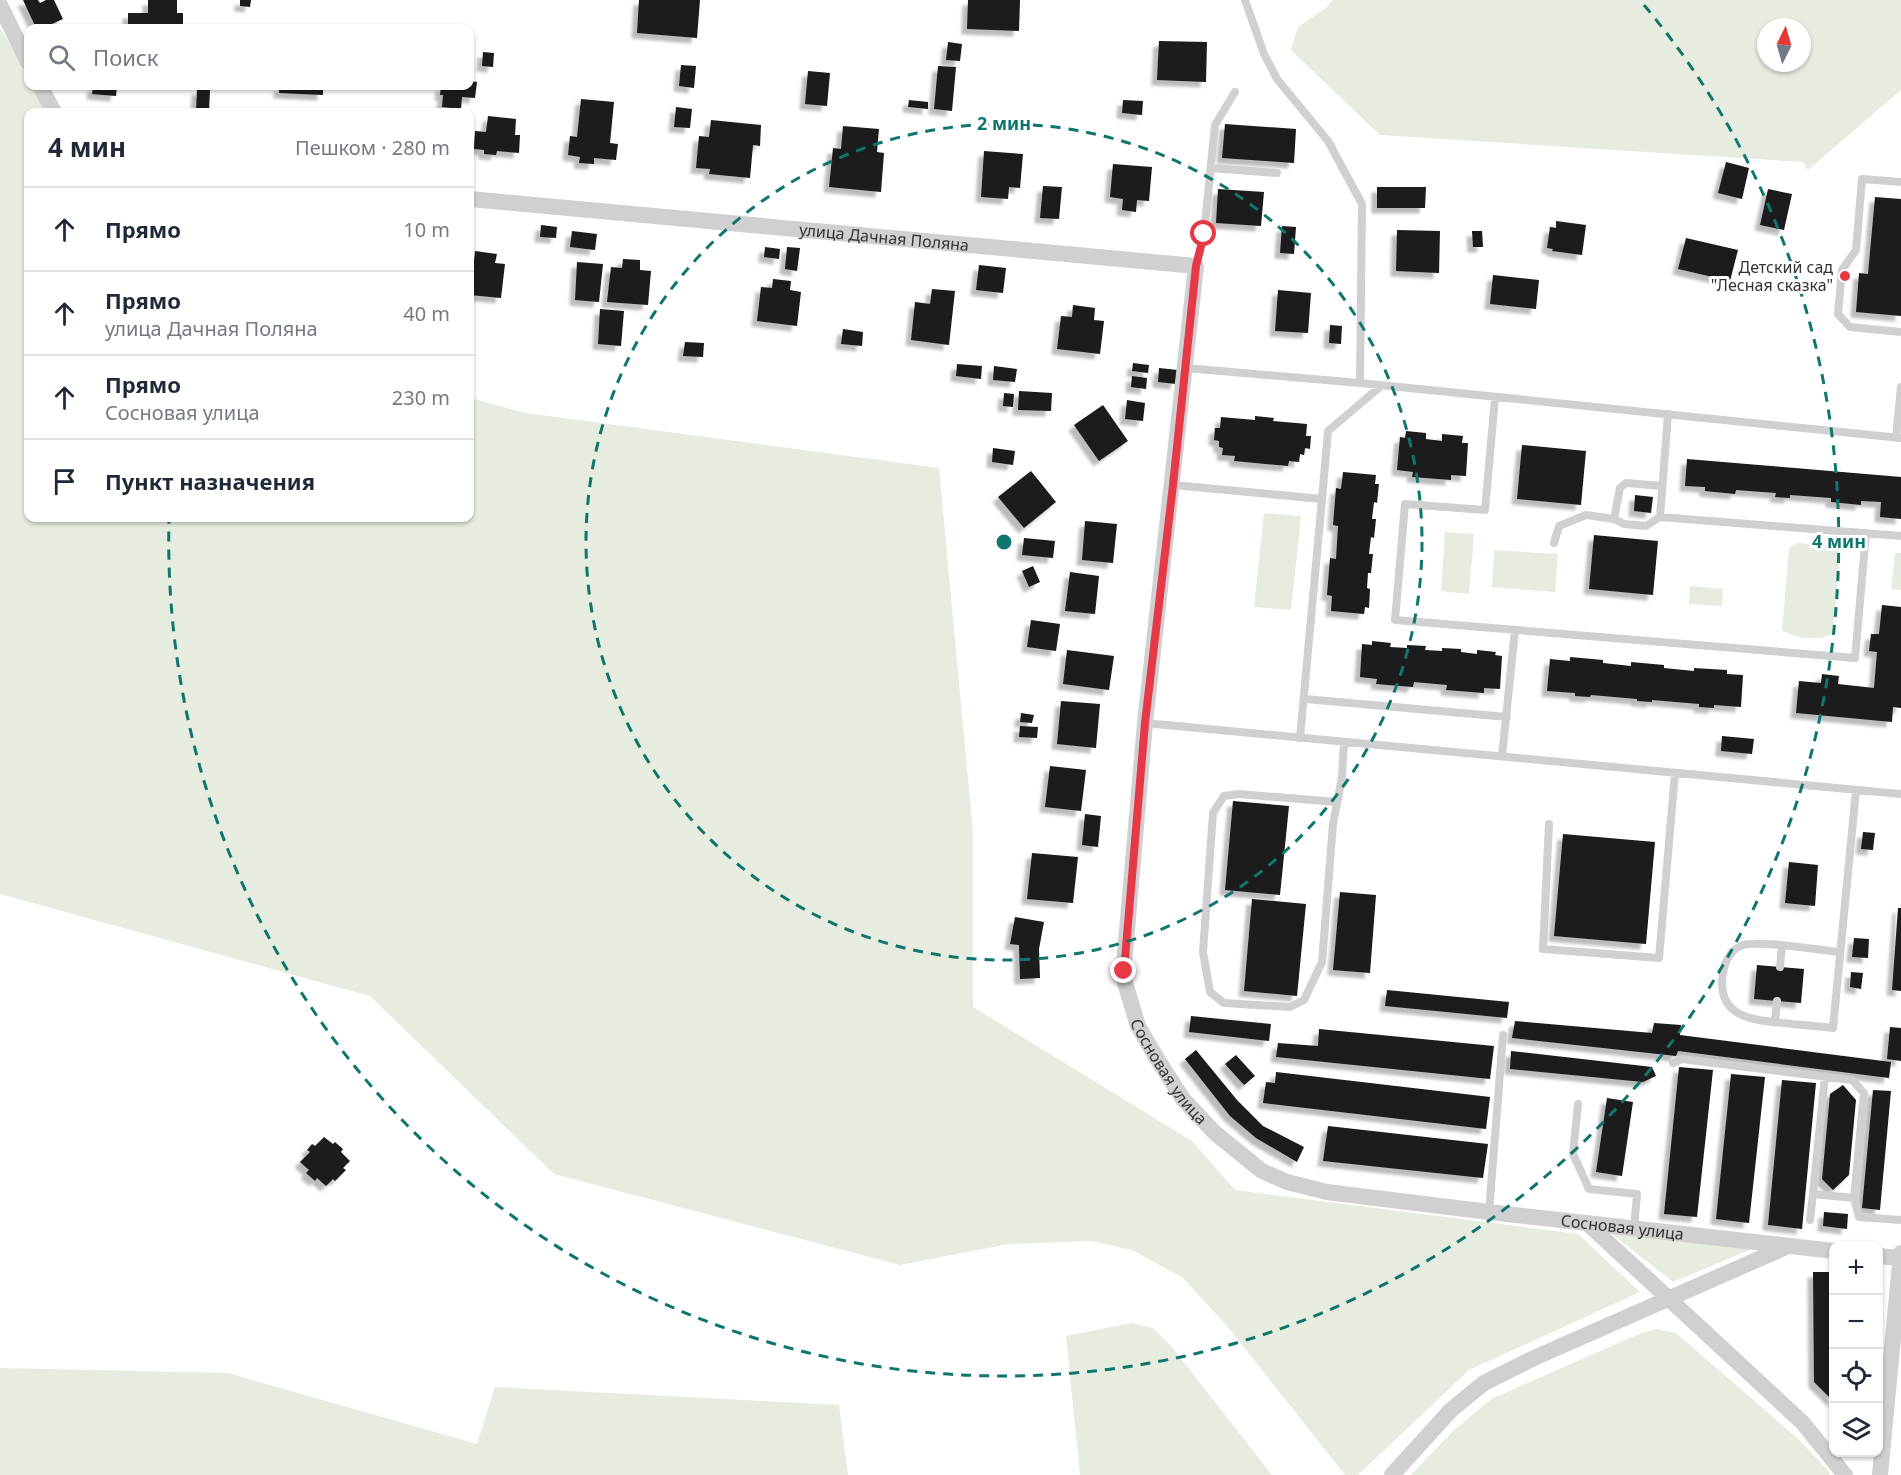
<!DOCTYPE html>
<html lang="ru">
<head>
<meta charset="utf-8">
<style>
	:root { --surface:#fff; --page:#f6f6f7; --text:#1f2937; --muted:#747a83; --line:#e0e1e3 }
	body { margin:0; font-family:"Noto Sans",sans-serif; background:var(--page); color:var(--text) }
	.controls { position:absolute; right:18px; bottom:18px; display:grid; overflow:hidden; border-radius:12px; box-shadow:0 2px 4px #0004 }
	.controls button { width:54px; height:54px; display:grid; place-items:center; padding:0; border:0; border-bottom:2px solid var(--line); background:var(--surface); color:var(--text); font:30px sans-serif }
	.compass { position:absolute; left:1757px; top:18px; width:54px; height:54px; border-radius:50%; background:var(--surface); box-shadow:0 2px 4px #0004; rotate:5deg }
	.stop { position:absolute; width:18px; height:18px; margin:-14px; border:4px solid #e63946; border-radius:50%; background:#fff }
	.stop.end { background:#e63946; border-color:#fff; box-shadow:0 2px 6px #0008 }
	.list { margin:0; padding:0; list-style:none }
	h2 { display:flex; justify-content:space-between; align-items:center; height:78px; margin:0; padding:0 24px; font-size:26px }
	h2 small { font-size:20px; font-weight:400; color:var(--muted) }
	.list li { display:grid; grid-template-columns:39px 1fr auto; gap:18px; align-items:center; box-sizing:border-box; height:84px; padding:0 24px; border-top:2px solid var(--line) }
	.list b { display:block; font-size:22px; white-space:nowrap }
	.list p { margin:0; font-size:20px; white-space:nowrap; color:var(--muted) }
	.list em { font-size:20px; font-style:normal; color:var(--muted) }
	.icon { flex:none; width:33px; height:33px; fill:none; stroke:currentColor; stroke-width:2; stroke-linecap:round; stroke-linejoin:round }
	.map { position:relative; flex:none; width:1901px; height:1475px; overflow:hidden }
	.search { position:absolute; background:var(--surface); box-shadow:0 2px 4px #0004; left:24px; top:24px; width:450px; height:66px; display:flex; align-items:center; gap:15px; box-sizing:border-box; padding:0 21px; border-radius:12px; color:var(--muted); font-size:22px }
	.panel { position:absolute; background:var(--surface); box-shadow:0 2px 4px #0004; left:24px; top:108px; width:450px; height:414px; border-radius:12px }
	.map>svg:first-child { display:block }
	.green { fill:#e6ecdf; fill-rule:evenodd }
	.building { fill:#1a1a1a; filter:url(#shadow) }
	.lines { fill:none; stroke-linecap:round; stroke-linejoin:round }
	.lane { stroke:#d0d0d0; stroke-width:8 }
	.street { stroke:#d0d0d0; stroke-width:16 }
	.route { stroke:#e63946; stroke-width:8 }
	.ring { fill:none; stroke:#0f766e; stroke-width:3; stroke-dasharray:10 8 }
	.poi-dot { fill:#e63946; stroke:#fff; stroke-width:2 }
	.labels { text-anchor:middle; stroke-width:6; stroke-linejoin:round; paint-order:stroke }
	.street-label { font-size:16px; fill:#333; stroke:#fff }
	.poi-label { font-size:16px; fill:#333; stroke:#fff; text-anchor:end }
	.centre { fill:#0f766e; stroke:#fff; stroke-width:3 }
	.ring-label { font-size:18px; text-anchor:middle; font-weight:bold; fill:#0f766e; stroke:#fff; stroke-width:6; stroke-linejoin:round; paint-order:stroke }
</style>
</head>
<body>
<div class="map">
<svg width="1901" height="1475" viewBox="0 0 1901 1475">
	<defs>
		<filter id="shadow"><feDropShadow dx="-5.5" dy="5.5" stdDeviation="1.5" flood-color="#0004"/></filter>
	</defs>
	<rect width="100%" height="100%" fill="#fff"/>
	<path class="green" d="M 1332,0 L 1901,0 L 1901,90 L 1808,170 L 1803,162 L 1380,135 L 1291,50 L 1298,27 L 1327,7 ZM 1766,27 L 1802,27 L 1802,63 L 1766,63 Z
		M 0,28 L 28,74 L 28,86 L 36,86 L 53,112 L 28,112 L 28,518 L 470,518 L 470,398 L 526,413 L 939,468 L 973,832 L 973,1007 L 1192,1141 L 1235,1190 L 1578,1234 L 1640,1292 L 1469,1370 L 1358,1475 L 1345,1475 L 1228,1327 L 1182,1277 L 1132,1250 L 1091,1241 L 1009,1244 L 900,1265 L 554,1174 L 370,996 L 0,894 Z
		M 1264,513 L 1301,516 L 1291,610 L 1254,607 Z
		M 1445,532 L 1474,534 L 1469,594 L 1441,591 Z
		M 1798,543 L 1831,546 L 1840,552 L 1833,634 C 1817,641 1797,639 1782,630 L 1789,548 Z
		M 1494,550 L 1558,554 L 1555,592 L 1492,587 Z
		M 1895,553 L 1901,553 L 1901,590 L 1891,589 Z
		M 1690,586 L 1723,589 L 1722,606 L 1689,604 Z
		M 1608,1231 L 1752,1249 L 1673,1282 Z
		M 1132,1323 L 1153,1328 L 1172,1347 L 1272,1475 L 1080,1475 L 1066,1336 Z
		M 1656,1329 L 1676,1333 L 1797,1438 L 1827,1469 L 1830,1475 L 1411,1475 L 1453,1431 L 1491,1399 L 1639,1334 Z
		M 0,1368 L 228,1373 L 477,1444 L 495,1387 L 839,1405 L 848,1475 L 0,1475 Z"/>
	<path class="building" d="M 23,0 L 38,0 L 40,3 L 46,0 L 54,0 L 63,19 L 43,28 L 36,28 Z
		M 148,0 L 177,0 L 177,13 L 183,13 L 183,28 L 128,28 L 128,13 L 148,13 Z
		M 240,0 L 251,0 L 250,7 L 240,6 Z
		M 639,0 L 700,0 L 697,38 L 637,33 Z
		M 968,0 L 1020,0 L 1019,31 L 967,29 Z
		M 1159,41 L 1207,42 L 1206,82 L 1157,80 Z
		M 948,42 L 962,44 L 960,61 L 946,60 Z
		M 483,52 L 494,53 L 493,67 L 482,66 Z
		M 681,65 L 696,66 L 694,88 L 679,86 Z
		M 938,66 L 956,67 L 952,111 L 934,109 Z
		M 808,71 L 830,73 L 827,106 L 805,104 Z
		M 470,81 L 477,82 L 475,98 L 462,97 L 461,109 L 442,107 L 443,95 L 440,95 L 441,86 L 470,86 Z
		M 93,86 L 117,86 L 116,96 L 92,94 Z
		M 279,86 L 323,86 L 323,95 L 279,93 Z
		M 197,89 L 210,90 L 209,112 L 196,112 Z
		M 581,99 L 614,102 L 610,143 L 618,144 L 616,160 L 594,158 L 594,164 L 579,163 L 580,157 L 568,155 L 570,136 L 577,137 Z
		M 909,100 L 928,102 L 928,109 L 908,107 Z
		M 1123,100 L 1143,101 L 1142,115 L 1122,113 Z
		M 676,107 L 692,109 L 690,128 L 674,127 Z
		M 488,116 L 516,119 L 515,135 L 520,135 L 519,153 L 497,151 L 496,155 L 484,154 L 484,150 L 474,149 L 475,131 L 486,132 Z
		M 711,120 L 761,125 L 760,146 L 753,145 L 750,178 L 709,174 L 710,169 L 696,168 L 699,136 L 709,137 Z
		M 1225,124 L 1296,129 L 1294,163 L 1222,158 Z
		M 843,126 L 879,129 L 877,152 L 884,153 L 881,192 L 829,187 L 833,148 L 841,149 Z
		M 984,151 L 1023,154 L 1020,188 L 1009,187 L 1008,199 L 981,197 Z
		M 1726,162 L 1749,168 L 1742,199 L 1718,193 Z
		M 1113,164 L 1152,167 L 1149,201 L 1137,200 L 1136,212 L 1122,210 L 1123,199 L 1110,197 Z
		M 1043,186 L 1062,187 L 1059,219 L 1040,218 Z
		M 1377,187 L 1426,187 L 1425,208 L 1377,208 Z
		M 1218,189 L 1264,192 L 1261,226 L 1216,223 Z
		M 1768,189 L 1792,194 L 1784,230 L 1760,225 Z
		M 1875,197 L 1901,199 L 1901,316 L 1856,312 L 1859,273 L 1868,274 Z
		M 1556,221 L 1586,225 L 1582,255 L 1552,251 L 1553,249 L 1547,248 L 1550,227 L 1556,228 Z
		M 541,225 L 557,227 L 556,238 L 540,237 Z
		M 1282,226 L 1296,227 L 1294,254 L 1280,253 Z
		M 1397,230 L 1440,231 L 1439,273 L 1396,271 Z
		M 572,231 L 597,234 L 595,250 L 570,247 Z
		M 1472,231 L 1482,231 L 1483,247 L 1473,247 Z
		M 1686,238 L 1738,250 L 1730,281 L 1678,269 Z
		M 765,247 L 780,249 L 779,259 L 764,257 Z
		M 787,247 L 800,248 L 797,271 L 785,269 Z
		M 475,251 L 497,254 L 495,263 L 505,264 L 501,298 L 470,295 L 470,260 L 474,261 Z
		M 623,259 L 640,260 L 640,270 L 651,271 L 648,305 L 607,302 L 611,267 L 622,268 Z
		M 577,262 L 603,264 L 599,302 L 575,300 Z
		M 979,265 L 1006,268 L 1003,293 L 976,290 Z
		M 1493,275 L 1539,280 L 1536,309 L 1490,304 Z
		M 773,279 L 791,281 L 790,290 L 801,292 L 797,326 L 757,321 L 761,287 L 772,288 Z
		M 932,289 L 955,291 L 949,345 L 911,340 L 915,302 L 930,304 Z
		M 1278,290 L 1311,293 L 1308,333 L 1275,331 Z
		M 1073,305 L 1095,308 L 1094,320 L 1104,321 L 1100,354 L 1057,349 L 1061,316 L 1072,317 Z
		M 600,309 L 624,311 L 621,346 L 598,344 Z
		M 1330,325 L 1342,326 L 1341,344 L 1329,343 Z
		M 843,329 L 863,332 L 862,346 L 841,344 Z
		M 685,342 L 704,343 L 703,357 L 683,356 Z
		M 1133,363 L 1149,365 L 1148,373 L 1132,371 Z
		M 957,364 L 982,366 L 981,379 L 956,376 Z
		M 994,366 L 1017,369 L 1015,382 L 993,380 Z
		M 1159,368 L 1178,370 L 1176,384 L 1158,382 Z
		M 1132,376 L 1147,378 L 1146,389 L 1131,387 Z
		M 1019,391 L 1052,393 L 1051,411 L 1018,410 Z
		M 1004,393 L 1014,394 L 1013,407 L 1003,406 Z
		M 1127,400 L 1145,403 L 1143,421 L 1125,419 Z
		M 1103,405 L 1128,441 L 1099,461 L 1074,425 Z
		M 1255,416 L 1274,418 L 1273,421 L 1307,424 L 1306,436 L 1311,436 L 1310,449 L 1305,448 L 1304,455 L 1300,454 L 1299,462 L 1289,461 L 1288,466 L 1234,461 L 1235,456 L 1222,455 L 1223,448 L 1219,447 L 1219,441 L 1214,440 L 1215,428 L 1220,428 L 1221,417 L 1255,420 Z
		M 1406,431 L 1426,433 L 1426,439 L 1442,441 L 1442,434 L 1463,436 L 1462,443 L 1468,443 L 1466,476 L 1451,475 L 1451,480 L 1412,477 L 1413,472 L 1397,470 L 1400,437 L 1405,438 Z
		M 1522,445 L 1586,451 L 1581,505 L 1517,499 Z
		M 993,448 L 1015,451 L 1013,465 L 992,462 Z
		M 1687,459 L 1901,477 L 1901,519 L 1880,517 L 1881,502 L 1861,501 L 1861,505 L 1831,502 L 1831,498 L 1790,495 L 1790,498 L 1775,497 L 1776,493 L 1736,490 L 1735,494 L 1705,491 L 1705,487 L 1685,486 Z
		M 1031,471 L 1056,502 L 1024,528 L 998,497 Z
		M 1343,472 L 1376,475 L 1375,484 L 1379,484 L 1377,503 L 1374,502 L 1372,519 L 1376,519 L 1374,538 L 1371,537 L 1369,554 L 1373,554 L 1371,573 L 1368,573 L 1367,588 L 1370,589 L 1369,608 L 1365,607 L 1364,614 L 1331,611 L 1332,596 L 1327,595 L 1330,558 L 1336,559 L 1338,526 L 1333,525 L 1336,488 L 1341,489 Z
		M 1635,495 L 1653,497 L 1651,513 L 1634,511 Z
		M 1085,521 L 1117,524 L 1113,563 L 1082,560 Z
		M 1594,535 L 1658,541 L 1653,595 L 1589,589 Z
		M 1024,538 L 1055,541 L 1053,558 L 1022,555 Z
		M 1033,566 L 1040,582 L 1029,587 L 1022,571 Z
		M 1070,572 L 1099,576 L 1095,614 L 1065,611 Z
		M 1882,605 L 1901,607 L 1901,708 L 1893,707 L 1892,722 L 1796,713 L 1799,681 L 1821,683 L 1822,674 L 1839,676 L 1838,684 L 1874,688 L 1877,652 L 1869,651 L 1871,634 L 1879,634 Z
		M 1031,620 L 1060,624 L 1056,651 L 1027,647 Z
		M 1372,641 L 1391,643 L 1390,647 L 1407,648 L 1407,645 L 1426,646 L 1425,650 L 1442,651 L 1442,648 L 1461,649 L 1461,652 L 1477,654 L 1477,650 L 1496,652 L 1495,655 L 1502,656 L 1500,689 L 1484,688 L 1484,693 L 1446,690 L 1447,685 L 1414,682 L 1413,687 L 1376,684 L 1377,679 L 1360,677 L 1362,644 L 1372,645 Z
		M 1067,650 L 1114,656 L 1109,690 L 1063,684 Z
		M 1570,657 L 1603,660 L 1603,663 L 1631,666 L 1631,662 L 1664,665 L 1664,668 L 1694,671 L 1694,668 L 1727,670 L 1727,674 L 1743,675 L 1741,707 L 1714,705 L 1714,708 L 1699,707 L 1699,704 L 1652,700 L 1652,702 L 1637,701 L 1637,699 L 1591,695 L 1590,697 L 1575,696 L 1575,693 L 1547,691 L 1550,659 L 1570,661 Z
		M 1061,701 L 1100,704 L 1096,748 L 1057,744 Z
		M 1021,713 L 1034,715 L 1032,723 L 1020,722 Z
		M 1020,726 L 1038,727 L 1037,738 L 1019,737 Z
		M 1722,736 L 1754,739 L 1752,754 L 1721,751 Z
		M 1050,766 L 1086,770 L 1081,811 L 1045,807 Z
		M 1233,801 L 1289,806 L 1280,895 L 1225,890 Z
		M 1085,814 L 1101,816 L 1098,847 L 1082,845 Z
		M 1863,832 L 1875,833 L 1873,850 L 1861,849 Z
		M 1563,834 L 1655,842 L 1646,944 L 1554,936 Z
		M 1032,853 L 1078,857 L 1073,903 L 1027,899 Z
		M 1789,862 L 1818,865 L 1815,906 L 1785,903 Z
		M 1340,892 L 1376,895 L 1370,973 L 1333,970 Z
		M 1252,899 L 1306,904 L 1297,996 L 1244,991 Z
		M 1898,908 L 1901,908 L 1901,991 L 1892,990 Z
		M 1015,917 L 1044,922 L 1039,949 L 1040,978 L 1020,979 L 1019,945 L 1010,944 Z
		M 1854,938 L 1869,939 L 1868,958 L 1852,957 Z
		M 1757,965 L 1804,969 L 1801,1003 L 1754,999 Z
		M 1851,972 L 1863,973 L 1861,989 L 1850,987 Z
		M 1387,990 L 1509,1002 L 1507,1018 L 1385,1006 Z
		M 1191,1016 L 1271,1024 L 1269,1041 L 1189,1032 Z
		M 1515,1021 L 1652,1033 L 1654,1023 L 1681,1025 L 1680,1035 L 1891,1062 L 1889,1078 L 1678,1051 L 1676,1056 L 1512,1038 Z
		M 1890,1027 L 1901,1028 L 1901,1061 L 1887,1059 Z
		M 1319,1029 L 1494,1046 L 1490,1079 L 1276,1057 L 1278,1043 L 1318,1046 Z
		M 1196,1050 L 1237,1100 L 1263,1126 L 1304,1147 L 1297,1162 L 1256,1138 L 1230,1116 L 1185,1059 Z
		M 1511,1051 L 1652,1067 L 1656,1076 L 1643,1082 L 1510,1069 Z
		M 1236,1055 L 1255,1076 L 1244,1085 L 1225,1064 Z
		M 1679,1067 L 1713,1070 L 1697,1217 L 1664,1214 Z
		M 1276,1072 L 1490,1097 L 1486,1129 L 1263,1103 L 1266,1082 L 1275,1083 Z
		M 1731,1074 L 1765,1077 L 1749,1223 L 1716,1219 Z
		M 1782,1080 L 1816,1083 L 1802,1229 L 1768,1225 Z
		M 1843,1085 L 1856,1100 L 1849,1175 L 1833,1190 L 1822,1179 L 1830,1094 Z
		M 1873,1090 L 1891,1091 L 1880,1210 L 1862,1208 Z
		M 1607,1098 L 1633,1102 L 1622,1176 L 1596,1172 Z
		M 1328,1126 L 1488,1144 L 1483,1178 L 1323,1161 Z
		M 324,1137 L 333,1144 L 335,1142 L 343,1149 L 341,1152 L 350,1161 L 343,1168 L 346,1170 L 335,1181 L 333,1179 L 326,1186 L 317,1178 L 315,1181 L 306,1173 L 309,1170 L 300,1162 L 310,1152 L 307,1150 L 312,1144 L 315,1146 Z
		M 1824,1212 L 1848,1214 L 1847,1229 L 1823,1226 Z
		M 1813,1272 L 1834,1272 L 1834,1402 L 1814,1382 Z"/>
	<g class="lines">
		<path class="lane" d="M 1245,0 L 1264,54 L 1277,79 L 1328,141 L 1362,204 L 1360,383
			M 1211,168 L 1277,173
			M 1901,182 L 1862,179 L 1856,250 L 1842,270 L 1838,314 L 1850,327 L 1901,332
			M 1196,266 L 1204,234 L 1215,125 L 1235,92
			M 1186,368 L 1360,383 L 1901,438
			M 1495,398 L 1485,510 L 1405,504 L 1395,620 L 1855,658 L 1866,533
			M 1668,414 L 1660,517 L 1901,536
			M 1896,438 L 1901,387
			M 1173,485 L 1322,499 L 1300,738
			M 1322,499 L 1328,431 L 1381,386
			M 1614,519 L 1620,488 L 1626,483 L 1662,486
			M 1554,543 L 1559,526 L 1586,515 L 1614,519 L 1624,524 L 1646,526 L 1660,517
			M 1305,699 L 1507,717
			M 1145,723 L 1901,794
			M 1502,756 L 1515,630
			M 1337,802 L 1238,794 L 1224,796 L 1213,813 L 1203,952 L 1210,992 L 1224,1003 L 1290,1007 L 1304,1000 L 1322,962 L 1333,824 L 1342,777 L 1344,742
			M 1549,824 L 1543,949 L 1659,958 L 1675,773
			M 1840,952 C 1819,950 1760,940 1743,945 C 1731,949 1725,961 1723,973 C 1716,1016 1750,1020 1783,1023 C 1799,1025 1816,1026 1833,1028 L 1856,790
			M 1780,967 L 1782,946
			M 1775,1022 L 1777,1001
			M 1673,1063 L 1682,1059 L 1852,1080 L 1864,1093 L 1854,1198 L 1859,1217 L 1901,1220
			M 1825,1076 L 1813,1194 L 1854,1198
			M 1578,1104 L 1573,1154 L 1589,1189 L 1637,1194 L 1634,1228
			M 1489,1212 L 1503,1035
			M 1810,1220 L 1813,1194"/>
		<g class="street">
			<path d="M 0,5 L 28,62"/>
			<path d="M 40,86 L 54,112"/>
			<path id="s1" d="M 470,199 L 1196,266 L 1145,723 L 1123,976 L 1138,1026 L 1156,1057 L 1183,1099 L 1215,1133 L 1262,1171 L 1287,1182 L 1327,1192 L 1489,1212 L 1834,1251"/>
			<path d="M 1587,1223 L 1802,1422 L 1845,1475"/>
			<path d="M 1878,1256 L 1901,1258"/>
			<path d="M 1392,1475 L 1451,1410 L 1484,1383 L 1534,1358 L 1786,1247"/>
			<path d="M 1880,1475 L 1901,1253"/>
		</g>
	</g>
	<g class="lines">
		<path class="route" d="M 1124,971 L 1145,723 L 1173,485 L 1196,266 L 1204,234"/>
	</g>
	<g class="ring">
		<circle cx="1004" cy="542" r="418"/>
		<path d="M1644 5A835 835 0 1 1 169 520"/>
	</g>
	<circle class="poi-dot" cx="1845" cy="276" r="6"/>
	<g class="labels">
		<g class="street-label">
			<text dy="6" stroke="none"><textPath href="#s1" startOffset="416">улица Дачная Поляна</textPath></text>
			<text dy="6" stroke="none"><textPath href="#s1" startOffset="1550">Сосновая улица</textPath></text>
			<text dy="6" stroke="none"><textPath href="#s1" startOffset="2054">Сосновая улица</textPath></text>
		</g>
		<g class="poi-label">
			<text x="1833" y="273">Детский сад<tspan x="1833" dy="18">"Лесная сказка"</tspan></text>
		</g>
	</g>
	<circle cx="1004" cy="542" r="9" class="centre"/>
	<g class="ring-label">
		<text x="1004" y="130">2 мин</text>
		<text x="1839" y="548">4 мин</text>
	</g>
</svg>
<div class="controls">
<button>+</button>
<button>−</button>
<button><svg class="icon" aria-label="locate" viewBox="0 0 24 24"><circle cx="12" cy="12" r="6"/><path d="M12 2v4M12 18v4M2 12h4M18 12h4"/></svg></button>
<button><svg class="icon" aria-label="layers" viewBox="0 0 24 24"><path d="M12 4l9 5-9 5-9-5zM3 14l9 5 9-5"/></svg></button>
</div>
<svg class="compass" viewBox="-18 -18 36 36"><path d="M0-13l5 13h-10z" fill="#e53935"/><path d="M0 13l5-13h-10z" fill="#747a83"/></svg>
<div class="stop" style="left:1204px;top:234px"></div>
<div class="stop end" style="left:1124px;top:971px"></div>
<div class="search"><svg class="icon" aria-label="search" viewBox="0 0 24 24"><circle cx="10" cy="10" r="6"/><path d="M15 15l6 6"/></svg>Поиск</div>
<section class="panel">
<h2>4 мин<small>Пешком · 280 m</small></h2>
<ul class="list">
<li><svg class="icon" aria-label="ahead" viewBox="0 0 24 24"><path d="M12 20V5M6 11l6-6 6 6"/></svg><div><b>Прямо</b></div><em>10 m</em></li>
<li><svg class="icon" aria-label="ahead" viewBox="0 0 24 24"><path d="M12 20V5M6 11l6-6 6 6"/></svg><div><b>Прямо</b><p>улица Дачная Поляна</p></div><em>40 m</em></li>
<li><svg class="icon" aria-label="ahead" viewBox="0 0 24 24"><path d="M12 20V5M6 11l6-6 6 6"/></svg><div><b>Прямо</b><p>Сосновая улица</p></div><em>230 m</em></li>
<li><svg class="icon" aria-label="arrive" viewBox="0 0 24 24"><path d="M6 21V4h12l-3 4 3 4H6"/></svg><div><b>Пункт назначения</b></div></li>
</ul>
</section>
</div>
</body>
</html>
